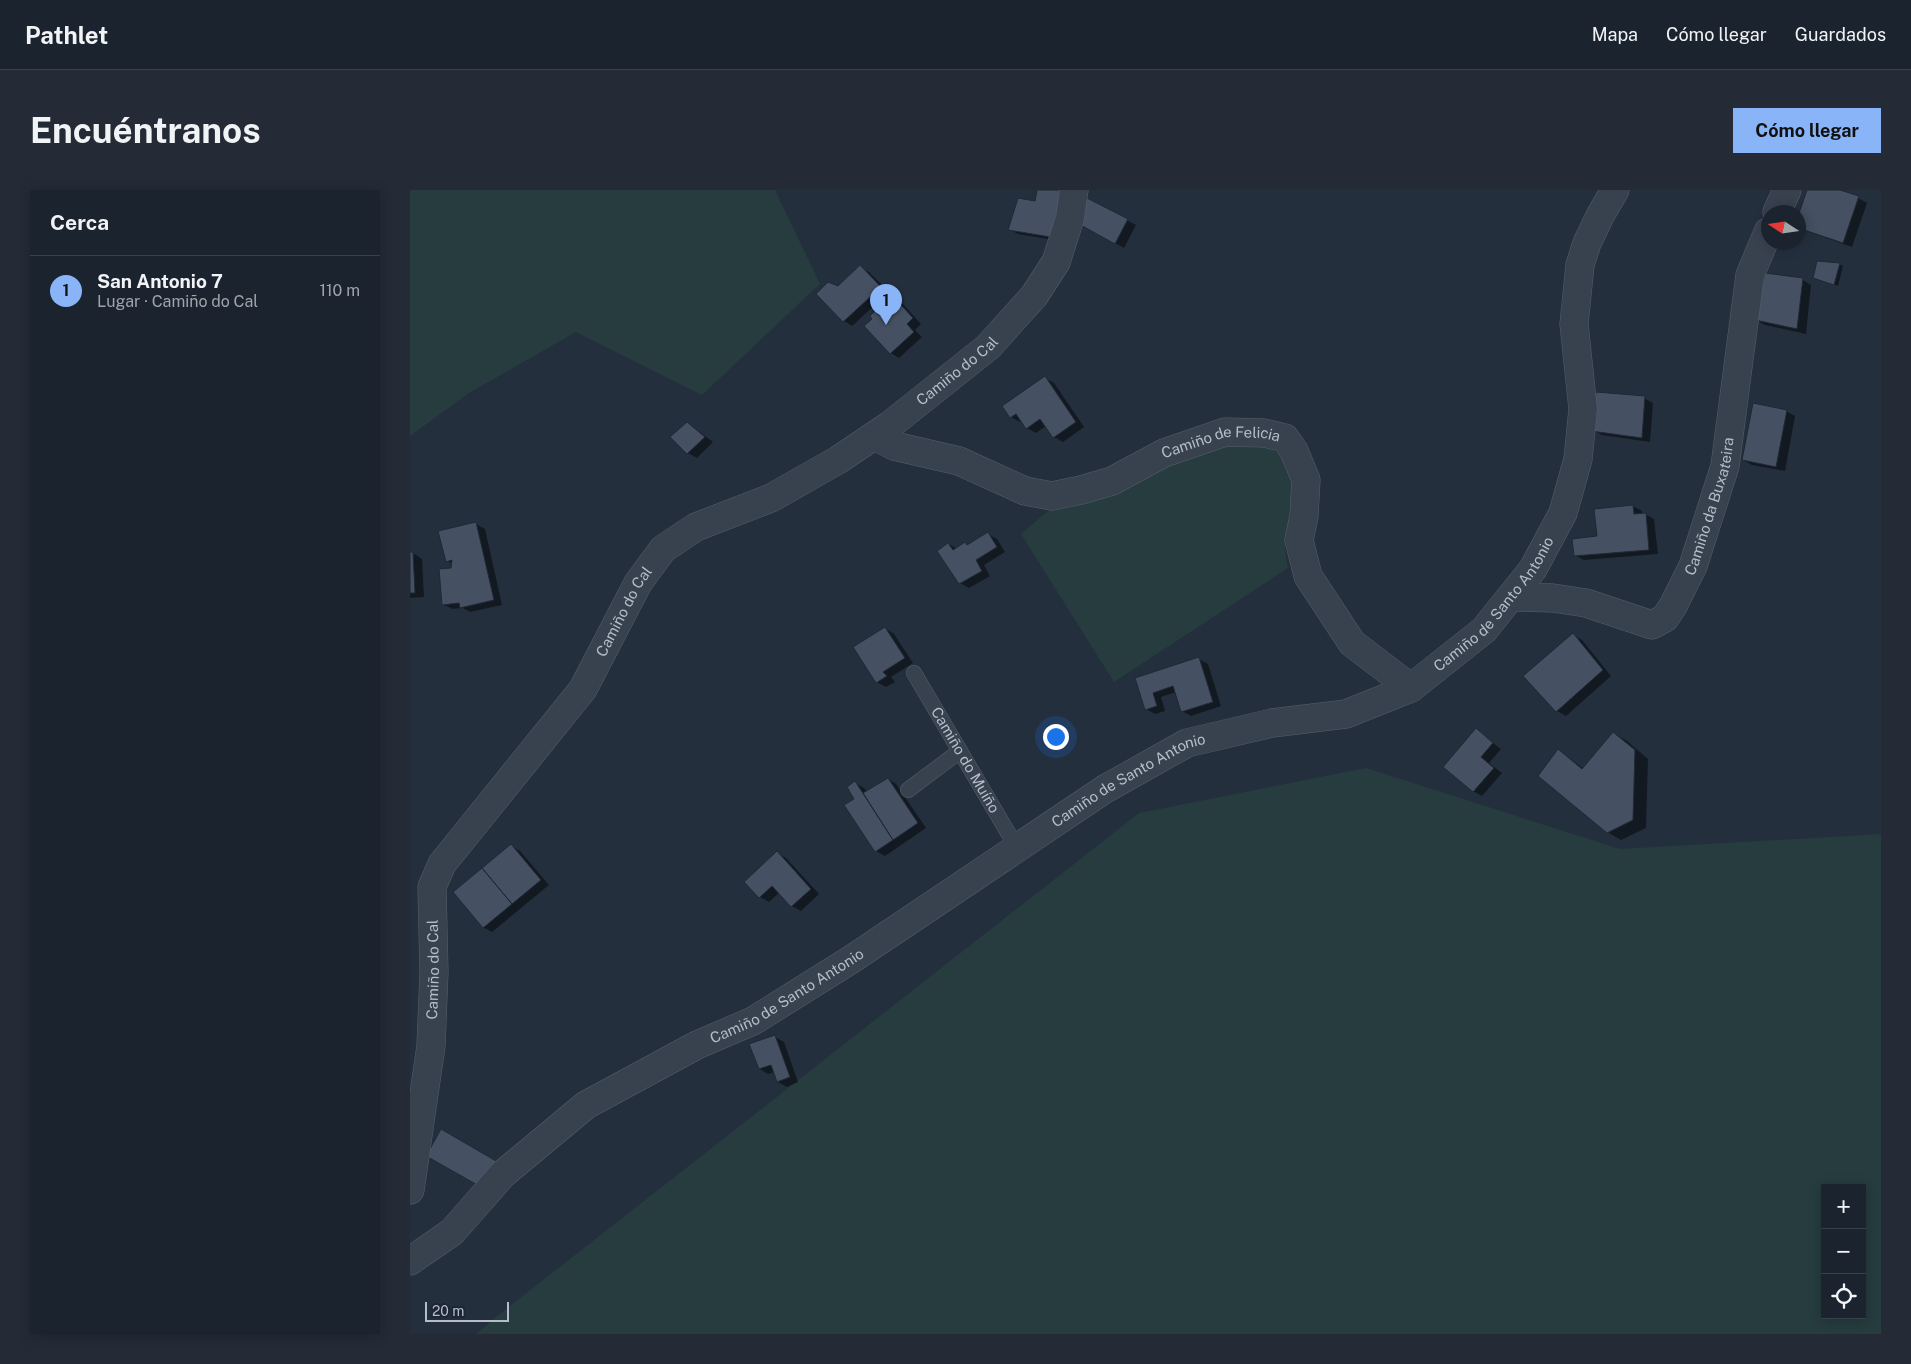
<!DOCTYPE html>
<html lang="es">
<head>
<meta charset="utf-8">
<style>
	:root { --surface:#1b232e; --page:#242b36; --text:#f1f3f6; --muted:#a0a4aa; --line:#39404a; --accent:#8ab4f8 }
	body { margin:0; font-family:"Public Sans",sans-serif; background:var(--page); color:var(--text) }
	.controls { position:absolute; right:15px; bottom:15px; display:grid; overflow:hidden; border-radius:0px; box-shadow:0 2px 12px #0003 }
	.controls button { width:45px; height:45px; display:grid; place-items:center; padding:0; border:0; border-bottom:1px solid var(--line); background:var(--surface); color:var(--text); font:25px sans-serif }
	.compass { position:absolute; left:1351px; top:15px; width:45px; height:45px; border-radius:50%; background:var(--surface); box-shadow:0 2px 12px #0003; rotate:282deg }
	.scale { position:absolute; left:15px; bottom:12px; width:84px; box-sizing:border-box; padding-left:5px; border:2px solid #b4bcc9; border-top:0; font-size:14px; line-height:18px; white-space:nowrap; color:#b4bcc9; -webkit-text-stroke:4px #1d2633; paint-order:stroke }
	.you { position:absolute; left:645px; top:546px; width:18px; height:18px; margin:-12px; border:4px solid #fff; border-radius:50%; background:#1a73e8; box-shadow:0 0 0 8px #1a73e833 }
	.badge { display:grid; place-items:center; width:32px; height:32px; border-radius:50%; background:var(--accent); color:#111; font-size:16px; font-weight:700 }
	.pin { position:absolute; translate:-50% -41px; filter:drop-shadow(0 1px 2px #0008) }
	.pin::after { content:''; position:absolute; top:26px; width:18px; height:15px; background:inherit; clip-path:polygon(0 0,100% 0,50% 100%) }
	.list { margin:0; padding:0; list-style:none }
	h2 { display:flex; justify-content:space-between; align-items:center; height:65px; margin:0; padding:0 20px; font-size:21px }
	h2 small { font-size:16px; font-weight:400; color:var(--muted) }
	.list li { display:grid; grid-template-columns:32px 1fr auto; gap:15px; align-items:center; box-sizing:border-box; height:70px; padding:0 20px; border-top:1px solid var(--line) }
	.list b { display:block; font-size:19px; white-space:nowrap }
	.list p { margin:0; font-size:16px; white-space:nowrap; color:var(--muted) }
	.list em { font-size:16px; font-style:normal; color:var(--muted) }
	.icon { flex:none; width:28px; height:28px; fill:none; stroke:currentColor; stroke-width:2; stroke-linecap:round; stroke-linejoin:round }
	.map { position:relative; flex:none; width:1471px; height:1144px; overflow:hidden; border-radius:0px }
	header { display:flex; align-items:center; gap:30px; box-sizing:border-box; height:70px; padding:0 25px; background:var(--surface); border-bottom:1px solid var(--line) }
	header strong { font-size:24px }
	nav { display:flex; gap:28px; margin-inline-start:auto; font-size:18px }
	.intro { display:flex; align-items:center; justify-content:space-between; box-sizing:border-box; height:120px; padding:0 30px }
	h1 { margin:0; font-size:35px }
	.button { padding:12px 22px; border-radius:0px; background:var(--accent); color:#111; font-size:18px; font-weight:700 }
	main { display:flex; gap:30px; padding:0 30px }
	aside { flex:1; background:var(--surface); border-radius:0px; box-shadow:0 2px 12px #0003 }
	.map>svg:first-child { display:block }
	.green { fill:#263c3f; fill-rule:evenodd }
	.shadow { fill:#0007 }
	.building { fill:#455162; stroke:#1f2835 }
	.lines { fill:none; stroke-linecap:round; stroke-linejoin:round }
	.service-casing { stroke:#565f6c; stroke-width:16 }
	.minor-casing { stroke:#565f6c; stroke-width:29 }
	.tertiary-casing { stroke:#565f6c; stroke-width:29 }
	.service { stroke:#38414e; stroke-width:15 }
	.minor { stroke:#38414e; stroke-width:28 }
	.tertiary { stroke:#38414e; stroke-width:28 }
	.labels { text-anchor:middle; stroke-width:4.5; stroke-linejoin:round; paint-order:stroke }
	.street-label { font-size:15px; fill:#b4bcc9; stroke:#1d2633 }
</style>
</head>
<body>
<header>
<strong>Pathlet</strong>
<nav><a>Mapa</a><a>Cómo llegar</a><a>Guardados</a></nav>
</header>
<div class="intro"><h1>Encuéntranos</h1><a class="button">Cómo llegar</a></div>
<main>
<aside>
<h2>Cerca<small></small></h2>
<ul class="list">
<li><span class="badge">1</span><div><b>San Antonio 7</b><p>Lugar · Camiño do Cal</p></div><em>110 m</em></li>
</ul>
</aside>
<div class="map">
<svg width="1471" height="1144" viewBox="0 0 1471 1144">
	<rect width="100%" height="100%" fill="#242f3e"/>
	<path class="green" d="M 0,0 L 365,0 L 410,94 L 292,205 L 166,142 L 59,203 L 0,246 Z
		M 812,253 L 860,257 L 881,275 L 889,291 L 875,359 L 878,378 L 704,492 L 611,344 L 653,308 Z
		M 956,578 L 1210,659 L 1471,644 L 1471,1144 L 66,1144 L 91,1123 L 729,623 ZM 1415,998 L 1452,998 L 1452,1125 L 1415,1125 Z"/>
	<path class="shadow" d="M 628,0 L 655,52 L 608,44 L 599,39 L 626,13 Z
		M 1399,0 L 1426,0 L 1448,8 L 1457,13 L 1442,57 L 1388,38 Z
		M 676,9 L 726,35 L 714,58 L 668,32 Z
		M 1429,74 L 1433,76 L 1428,96 L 1408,89 Z
		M 450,77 L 459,82 L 479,102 L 442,136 L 434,131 L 407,104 L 428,97 Z
		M 1393,90 L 1401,95 L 1396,144 L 1355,135 L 1346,130 Z
		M 484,109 L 493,114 L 511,134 L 505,140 L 512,147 L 489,168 L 481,163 L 478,115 Z
		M 635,188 L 644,193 L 674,237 L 653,252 L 644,247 L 636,236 L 626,243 L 617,238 L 612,231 L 610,232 L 601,227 L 594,216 Z
		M 1234,208 L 1243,213 L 1240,252 L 1192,245 L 1183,240 Z
		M 1376,221 L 1385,226 L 1375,281 L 1342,275 L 1333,270 Z
		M 278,233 L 303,252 L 287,268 L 278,263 Z
		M 1223,316 L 1232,321 L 1232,324 L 1235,324 L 1244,329 L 1248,364 L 1174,370 L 1165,365 L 1188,347 L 1186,320 Z
		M 66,334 L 75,339 L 92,415 L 60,422 L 53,418 L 42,419 L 33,414 L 43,374 L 37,371 Z
		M 578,344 L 587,349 L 595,362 L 574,375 L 580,386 L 559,398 L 550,393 L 539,354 L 547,359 L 555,354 L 559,356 Z
		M 3,363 L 12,369 L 14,407 L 0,408 L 0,364 Z
		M 475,438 L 484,444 L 503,473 L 481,487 L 485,492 L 476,497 L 467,492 Z
		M 1163,445 L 1172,450 L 1201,486 L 1156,526 L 1147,521 Z
		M 789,469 L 798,474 L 811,516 L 781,526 L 772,521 L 766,502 L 751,507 L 755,521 L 745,524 L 736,519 L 726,489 Z
		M 1066,540 L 1091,559 L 1079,573 L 1092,583 L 1072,606 L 1063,601 Z
		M 1203,543 L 1217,551 L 1238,569 L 1236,638 L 1211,650 L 1197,642 L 1148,560 L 1174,579 Z
		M 478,589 L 486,594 L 516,638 L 475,666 L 466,661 L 446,609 L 445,593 L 454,598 L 457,602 Z
		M 101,656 L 110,661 L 139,695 L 82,742 L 73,737 Z
		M 367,663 L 376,668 L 409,704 L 391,721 L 382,716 L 370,702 L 359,712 L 350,707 L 336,692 Z
		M 365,847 L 374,852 L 388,892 L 377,897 L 368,892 L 365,882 L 358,884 L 350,879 Z"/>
	<path class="building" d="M 627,0 L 658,0 L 646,48 L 598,40 L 608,8 L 625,11 Z
		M 1397,0 L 1430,0 L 1449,6 L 1433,53 L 1388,38 L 1388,26 Z
		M 675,7 L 718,29 L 705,54 L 667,33 Z
		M 1407,71 L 1430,73 L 1424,95 L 1403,88 Z
		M 450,75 L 471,97 L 433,132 L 406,104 L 418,92 L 428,96 Z
		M 1355,83 L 1393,88 L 1387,139 L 1345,130 Z
		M 484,107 L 503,128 L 497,134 L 504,142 L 480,164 L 454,136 L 462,129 L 460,126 L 475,111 L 477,114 Z
		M 635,186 L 666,232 L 643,248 L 630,229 L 616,239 L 606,224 L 600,228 L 592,216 Z
		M 1186,202 L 1235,206 L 1232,248 L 1181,241 Z
		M 1343,213 L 1377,220 L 1366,277 L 1332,270 Z
		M 277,232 L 295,247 L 277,264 L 260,247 Z
		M 1223,315 L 1224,324 L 1236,323 L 1239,360 L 1164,366 L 1162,349 L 1187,346 L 1184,319 Z
		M 66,332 L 84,410 L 50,418 L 49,413 L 32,415 L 29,379 L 41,378 L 42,370 L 36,372 L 28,341 Z
		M 578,342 L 587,357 L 566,370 L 572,381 L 549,394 L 527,361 L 538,353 L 543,360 L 555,352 L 557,355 Z
		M 0,362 L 3,362 L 5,403 L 0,403 Z
		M 475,437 L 495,468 L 473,482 L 477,486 L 466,493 L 443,457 Z
		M 1163,443 L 1193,480 L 1146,522 L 1113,486 Z
		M 789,467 L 803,512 L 771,522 L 763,496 L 743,503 L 747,516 L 735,520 L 725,488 Z
		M 1066,538 L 1083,553 L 1071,567 L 1084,578 L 1063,602 L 1033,577 Z
		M 1203,542 L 1225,560 L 1223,630 L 1197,643 L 1128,586 L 1148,559 L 1172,579 Z
		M 478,588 L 508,633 L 483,650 L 453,603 Z
		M 445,591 L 483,650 L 465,662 L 434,615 L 444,609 L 437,597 Z
		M 101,654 L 131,690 L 102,714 L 72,678 Z
		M 367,661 L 401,699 L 381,717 L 362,696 L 349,708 L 334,692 Z
		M 72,678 L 102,714 L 73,738 L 43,702 Z
		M 365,845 L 380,887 L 367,892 L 361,875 L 349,879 L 339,854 Z
		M 31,939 L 86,971 L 71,997 L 16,966 Z"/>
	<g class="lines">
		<defs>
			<g id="service">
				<path id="s1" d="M 504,483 L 607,658"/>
				<path d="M 498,600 L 550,561"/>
			</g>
			<g id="minor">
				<path d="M 1367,22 L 1377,0"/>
				<path id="s2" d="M 465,246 L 484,256 L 549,271 L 615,301 L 642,306 L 671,300 L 702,291 L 754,263 L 815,242 L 854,243 L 875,248 L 884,261 L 896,290 L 894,326 L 889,350 L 898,386 L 942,453 L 1001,498"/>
				<path id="s3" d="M 1101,407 L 1143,408 L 1176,413 L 1242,435 L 1255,428 L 1263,416 L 1283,376 L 1315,276 L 1340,85 L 1358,42"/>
				<path id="s4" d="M 0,1000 L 21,856 L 24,782 L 22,697 L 32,674 L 173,499 L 228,393 L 253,359 L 286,337 L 361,308 L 428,270 L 480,235 L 578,157 L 624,106 L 646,72 L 660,28 L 664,0"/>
			</g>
			<g id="tertiary">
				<path id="s5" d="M 0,1071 L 42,1042 L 93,984 L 176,915 L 287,855 L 343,831 L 442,769 L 695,599 L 777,553 L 862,533 L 936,524 L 1001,498 L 1074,440 L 1123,379 L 1153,323 L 1168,269 L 1173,219 L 1164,134 L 1170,75 L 1177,53 L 1191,24 L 1205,0"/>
			</g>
		</defs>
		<use href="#service" class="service-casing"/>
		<use href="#minor" class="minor-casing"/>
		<use href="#tertiary" class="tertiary-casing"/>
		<use href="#service" class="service"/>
		<use href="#minor" class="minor"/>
		<use href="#tertiary" class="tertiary"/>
	</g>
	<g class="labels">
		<g class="street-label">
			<text dy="5" stroke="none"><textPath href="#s4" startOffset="1062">Camiño do Cal</textPath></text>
			<text dy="5" stroke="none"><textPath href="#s2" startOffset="368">Camiño de Felicia</textPath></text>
			<text dy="5" stroke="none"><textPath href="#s3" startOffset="281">Camiño da Buxateira</textPath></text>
			<text dy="5" stroke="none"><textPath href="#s5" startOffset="1290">Camiño de Santo Antonio</textPath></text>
			<text dy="5" stroke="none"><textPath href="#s4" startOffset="642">Camiño do Cal</textPath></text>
			<text dy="5" stroke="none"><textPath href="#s1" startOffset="101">Camiño do Muíño</textPath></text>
			<text dy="5" stroke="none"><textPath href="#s5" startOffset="870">Camiño de Santo Antonio</textPath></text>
			<text dy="5" stroke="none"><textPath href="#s4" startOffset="222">Camiño do Cal</textPath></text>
			<text dy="5" stroke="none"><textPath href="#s5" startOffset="465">Camiño de Santo Antonio</textPath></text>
		</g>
	</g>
</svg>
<div class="controls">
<button>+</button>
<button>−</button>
<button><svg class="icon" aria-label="locate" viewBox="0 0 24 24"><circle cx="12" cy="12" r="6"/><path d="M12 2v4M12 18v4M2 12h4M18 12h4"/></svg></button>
</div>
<svg class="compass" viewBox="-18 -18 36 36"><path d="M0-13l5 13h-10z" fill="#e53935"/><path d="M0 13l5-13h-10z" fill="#a0a4aa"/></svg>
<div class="scale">20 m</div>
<div class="you"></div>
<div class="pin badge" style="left:476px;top:135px">1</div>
</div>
</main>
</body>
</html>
